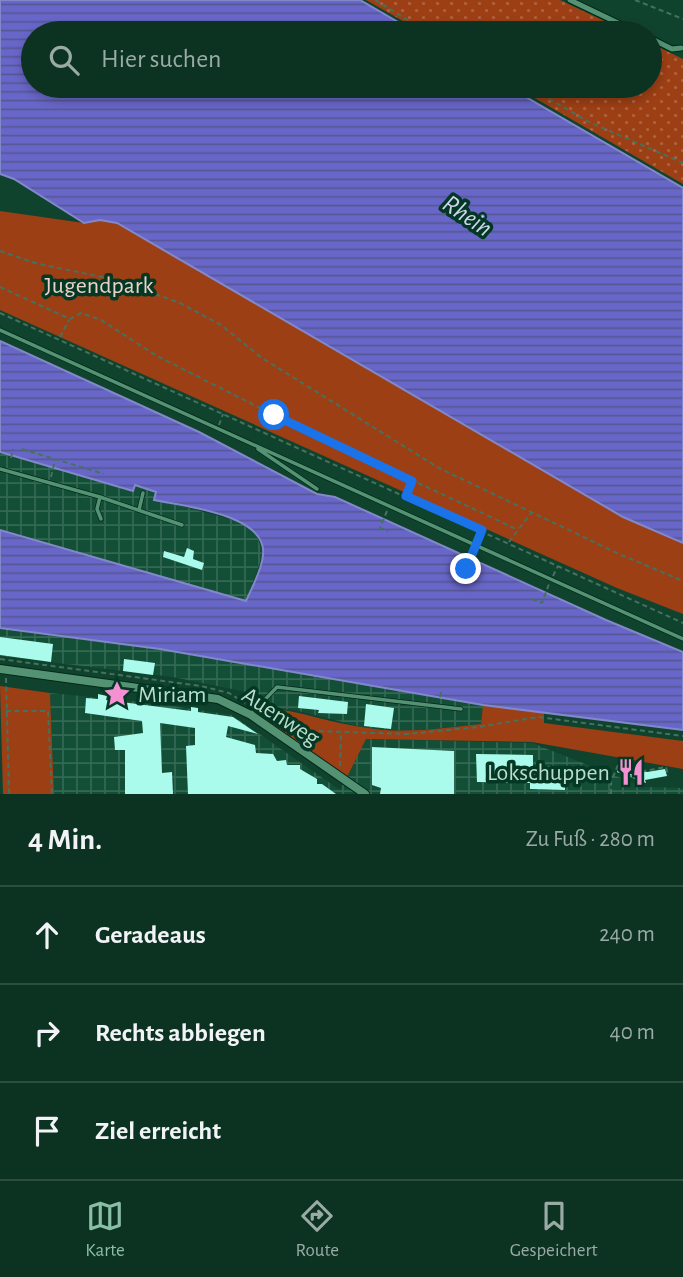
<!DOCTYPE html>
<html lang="de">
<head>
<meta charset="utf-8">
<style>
	:root { --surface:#0c3222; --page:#1a3e2f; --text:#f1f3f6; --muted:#9aaaa5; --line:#2c4d40; --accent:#8abfa5 }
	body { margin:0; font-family:"Alegreya Sans",sans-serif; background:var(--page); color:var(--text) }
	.stop { position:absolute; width:21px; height:21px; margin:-16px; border:5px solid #1a73e8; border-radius:50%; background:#fff }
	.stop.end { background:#1a73e8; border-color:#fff; box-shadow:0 2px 7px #0008 }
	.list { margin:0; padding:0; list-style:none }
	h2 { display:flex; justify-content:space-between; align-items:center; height:91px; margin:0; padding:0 28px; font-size:30px }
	h2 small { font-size:23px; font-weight:400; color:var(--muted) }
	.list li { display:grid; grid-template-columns:46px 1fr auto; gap:21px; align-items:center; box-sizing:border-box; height:98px; padding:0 28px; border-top:2px solid var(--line) }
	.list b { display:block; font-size:26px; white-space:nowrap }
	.list em { font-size:23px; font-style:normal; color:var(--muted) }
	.icon { flex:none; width:38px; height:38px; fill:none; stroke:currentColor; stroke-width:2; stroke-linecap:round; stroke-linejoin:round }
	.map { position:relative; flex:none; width:683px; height:794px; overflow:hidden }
	.search { position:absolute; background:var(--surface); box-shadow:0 4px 10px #0003; left:21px; right:21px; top:21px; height:77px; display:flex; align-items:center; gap:18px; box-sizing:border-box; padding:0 24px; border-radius:38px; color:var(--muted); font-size:26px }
	.sheet { height:385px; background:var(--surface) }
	nav { display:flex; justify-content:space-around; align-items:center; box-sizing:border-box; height:98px; border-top:2px solid var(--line); background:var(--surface); font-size:19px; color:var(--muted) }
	nav a { display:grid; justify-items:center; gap:4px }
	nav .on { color:var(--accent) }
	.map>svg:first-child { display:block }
	.industrial { fill:url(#industrial-grid) }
	.grass { fill:url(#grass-dots) }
	.green { fill:#9d3f14 }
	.water { fill:url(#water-rules); stroke:#8289ca; stroke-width:2 }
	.building { fill:#aafbec }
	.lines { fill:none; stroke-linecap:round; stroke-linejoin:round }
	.service-casing { stroke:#042718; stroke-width:5 }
	.pedestrian-casing { stroke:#042718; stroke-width:7 }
	.tertiary-casing { stroke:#042718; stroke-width:10 }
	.path { stroke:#45725e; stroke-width:2; stroke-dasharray:5 3.5; stroke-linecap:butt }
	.service { stroke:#539374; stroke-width:3.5 }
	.pedestrian { stroke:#539374; stroke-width:5 }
	.tertiary { stroke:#539374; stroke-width:8 }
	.route { stroke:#1a73e8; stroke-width:9 }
	.labels { text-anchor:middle; stroke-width:7; stroke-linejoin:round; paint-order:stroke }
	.park-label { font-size:24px; fill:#eed1c6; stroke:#023824 }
	.poi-label { font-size:24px; fill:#bcdbca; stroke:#023824; text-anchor:start }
	.street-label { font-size:24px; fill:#bcdbca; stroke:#023824 }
	.water-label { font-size:26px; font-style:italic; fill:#d1d3ed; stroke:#023824 }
</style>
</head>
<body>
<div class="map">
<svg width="683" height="794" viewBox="0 0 683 794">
	<defs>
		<pattern id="industrial-grid" width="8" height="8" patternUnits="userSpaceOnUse" patternTransform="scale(1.75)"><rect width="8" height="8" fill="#134f37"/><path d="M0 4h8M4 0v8" fill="none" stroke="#336853"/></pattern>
		<pattern id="grass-dots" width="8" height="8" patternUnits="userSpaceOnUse" patternTransform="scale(1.75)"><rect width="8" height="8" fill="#9d3f14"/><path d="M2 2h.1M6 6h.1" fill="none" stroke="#ad6340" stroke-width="1.8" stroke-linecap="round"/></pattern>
		<pattern id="water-rules" width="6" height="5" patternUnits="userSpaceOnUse" patternTransform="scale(1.75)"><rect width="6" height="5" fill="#6966ca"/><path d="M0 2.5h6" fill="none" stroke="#555892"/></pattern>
	</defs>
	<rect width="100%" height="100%" fill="#10432e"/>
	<path class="industrial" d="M 0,452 L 132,491 L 134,485 L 156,492 L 154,499 L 245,523 L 256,533 L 263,554 L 246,601 L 0,530 Z
		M 0,628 L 160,649 L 483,705 L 481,724 L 410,731 L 366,728 L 295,710 L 267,708 L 242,691 L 173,677 L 0,656 Z
		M 50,693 L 152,703 L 232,715 L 340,790 L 365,739 L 532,743 L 644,787 L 683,788 L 683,794 L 54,794 Z"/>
	<path class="grass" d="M 366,0 L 560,0 L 630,33 L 424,33 Z
		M 650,43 L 683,59 L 683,184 L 514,86 L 650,86 Z"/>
	<path class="green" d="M 0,211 L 84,223 L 100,220 L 117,223 L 623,517 L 683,543 L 683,614 L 617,588 L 0,310 Z
		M 0,686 L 50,693 L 54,794 L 3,794 Z
		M 483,705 L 544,712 L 544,723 L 683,741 L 683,769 L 532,742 L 366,739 L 347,777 L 315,758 L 261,716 L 267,708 C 302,711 333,724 368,728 C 406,734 443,728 481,724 Z"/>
	<path class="water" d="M 0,0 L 360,0 L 417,33 L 33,33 L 33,86 L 507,86 L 683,188 L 683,543 L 623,517 L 117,223 L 100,220 L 84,223 L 14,179 L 0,174 Z
		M 0,341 L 199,432 L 317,494 L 335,497 L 606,620 L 683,652 L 683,730 L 483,705 L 160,649 L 0,628 L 0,530 L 246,601 C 252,587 262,570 263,555 C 268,514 182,506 154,500 L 156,492 L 135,485 L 133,491 L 0,452 Z"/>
	<path class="building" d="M 187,548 L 194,551 L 193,559 L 204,563 L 202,570 L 163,557 L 164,551 L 184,557 Z
		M 0,637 L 53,644 L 51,662 L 0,655 Z
		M 124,659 L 155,663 L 153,675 L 123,671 Z
		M 98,694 L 107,696 L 106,700 L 191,711 L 191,707 L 198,708 L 198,712 L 233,717 L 258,734 L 228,726 L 226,737 L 255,745 L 256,753 L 273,754 L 277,761 L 286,760 L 287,765 L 300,765 L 300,769 L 317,779 L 317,784 L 322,784 L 336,794 L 188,794 L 186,746 L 195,745 L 195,728 L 160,723 L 162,773 L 172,772 L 173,794 L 125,794 L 125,750 L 115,750 L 114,737 L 143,733 L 142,721 L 85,713 L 86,698 L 98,699 Z
		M 299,696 L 348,702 L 347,714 L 318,713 L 319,710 L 298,708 Z
		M 366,704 L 394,708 L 391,729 L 364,726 Z
		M 372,747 L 454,751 L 454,794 L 380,794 L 381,788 L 372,785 Z
		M 476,754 L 533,755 L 533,766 L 565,767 L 565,790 L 530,789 L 530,783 L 477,782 Z
		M 621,763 L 647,772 L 665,769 L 667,776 L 645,780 L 646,783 L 617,772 Z"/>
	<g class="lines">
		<defs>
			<path id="service" d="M 0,330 L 683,639
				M 258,449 L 317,489
				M 0,469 L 100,497 L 182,525
				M 100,497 L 97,509 L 101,519
				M 139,510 L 143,493
				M 252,713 L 277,687 L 461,709"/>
			<path id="pedestrian" d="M 570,0 L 639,33
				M 650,38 L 672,49 L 681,48"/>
			<path id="tertiary" d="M 0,669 L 218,699 L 251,715 L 365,794"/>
		</defs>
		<use href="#service" class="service-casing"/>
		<use href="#pedestrian" class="pedestrian-casing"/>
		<use href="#tertiary" class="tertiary-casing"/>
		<path class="path" d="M 375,0 L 429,33
			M 635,0 L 683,19
			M 527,86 L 587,121 L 683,163
			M 0,251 L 35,263 L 116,280 L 180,303 L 221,325 L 262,358 L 439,468 L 619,554 L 683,581
			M 0,287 L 70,319 L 81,313 L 101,320 L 157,356 L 274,415 L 516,529
			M 0,313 L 683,623
			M 60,337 L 69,320
			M 219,425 L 223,414
			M 22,449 L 104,474
			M 11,458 L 13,449
			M 51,477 L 55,460
			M 406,496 L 411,482
			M 387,511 L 380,528 L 388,531
			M 477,541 L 482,530
			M 509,542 L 531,513
			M 474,549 L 466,569 L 475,572
			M 553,576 L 558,566
			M 532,599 L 542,603 L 549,584
			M 0,659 L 201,686 L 229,693 L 245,703
			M 6,678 L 9,794
			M 440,697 L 441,691
			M 6,711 L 48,711 L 52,794
			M 285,730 L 407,734 L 478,727 L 538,717 L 683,736
			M 340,766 L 341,733
			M 611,794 L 611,782 L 620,760 L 645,771 L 666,767 L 668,776"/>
		<use href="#service" class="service"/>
		<use href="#pedestrian" class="pedestrian"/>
		<use href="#tertiary" class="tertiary"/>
	</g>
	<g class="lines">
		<path class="route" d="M 274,415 L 412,481 L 406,496 L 482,530 L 466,569"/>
	</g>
	<defs>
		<symbol id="sight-bare" viewBox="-9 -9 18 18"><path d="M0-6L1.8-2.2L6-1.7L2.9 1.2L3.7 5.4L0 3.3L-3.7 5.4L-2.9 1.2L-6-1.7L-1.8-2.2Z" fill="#f591d2" stroke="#023824" stroke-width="2.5" paint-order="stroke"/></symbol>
		<symbol id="restaurant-bare" viewBox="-9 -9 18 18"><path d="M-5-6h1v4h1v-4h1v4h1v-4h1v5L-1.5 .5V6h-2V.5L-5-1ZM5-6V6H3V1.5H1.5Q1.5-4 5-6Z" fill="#f591d2" stroke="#023824" stroke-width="2.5" paint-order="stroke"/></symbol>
	</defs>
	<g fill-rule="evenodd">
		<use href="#sight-bare" x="98" y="675" width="38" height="38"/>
		<use href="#restaurant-bare" x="612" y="753" width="38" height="38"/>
	</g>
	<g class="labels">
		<g class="park-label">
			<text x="99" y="293">Jugendpark</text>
		</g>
		<g class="poi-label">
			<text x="138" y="702">Miriam</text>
			<text x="610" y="780" text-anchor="end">Lokschuppen</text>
		</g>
		<g class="street-label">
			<text transform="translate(281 716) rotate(33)" y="8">Auenweg</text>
		</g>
		<g class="water-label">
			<text transform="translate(468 215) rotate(34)" y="9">Rhein</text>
		</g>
	</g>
</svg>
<div class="stop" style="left:274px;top:415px"></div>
<div class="stop end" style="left:466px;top:569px"></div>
<div class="search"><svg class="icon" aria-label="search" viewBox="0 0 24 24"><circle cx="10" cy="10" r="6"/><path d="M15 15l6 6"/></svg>Hier suchen</div>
</div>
<section class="sheet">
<h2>4 Min.<small>Zu Fuß · 280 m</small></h2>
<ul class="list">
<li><svg class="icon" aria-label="ahead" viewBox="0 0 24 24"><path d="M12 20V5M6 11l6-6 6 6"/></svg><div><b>Geradeaus</b></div><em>240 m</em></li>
<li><svg class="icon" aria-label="right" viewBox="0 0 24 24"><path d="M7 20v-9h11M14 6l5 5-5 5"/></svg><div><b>Rechts abbiegen</b></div><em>40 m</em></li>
<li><svg class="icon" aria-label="arrive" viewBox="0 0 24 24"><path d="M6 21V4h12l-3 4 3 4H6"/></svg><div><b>Ziel erreicht</b></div></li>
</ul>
</section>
<nav>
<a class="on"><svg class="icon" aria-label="map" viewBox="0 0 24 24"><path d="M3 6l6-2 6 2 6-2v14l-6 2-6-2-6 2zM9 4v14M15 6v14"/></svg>Karte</a>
<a><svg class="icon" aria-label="directions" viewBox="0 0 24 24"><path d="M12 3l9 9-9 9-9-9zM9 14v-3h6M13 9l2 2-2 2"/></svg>Route</a>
<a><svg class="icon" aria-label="saved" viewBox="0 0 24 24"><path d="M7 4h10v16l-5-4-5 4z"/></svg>Gespeichert</a>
</nav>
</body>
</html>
